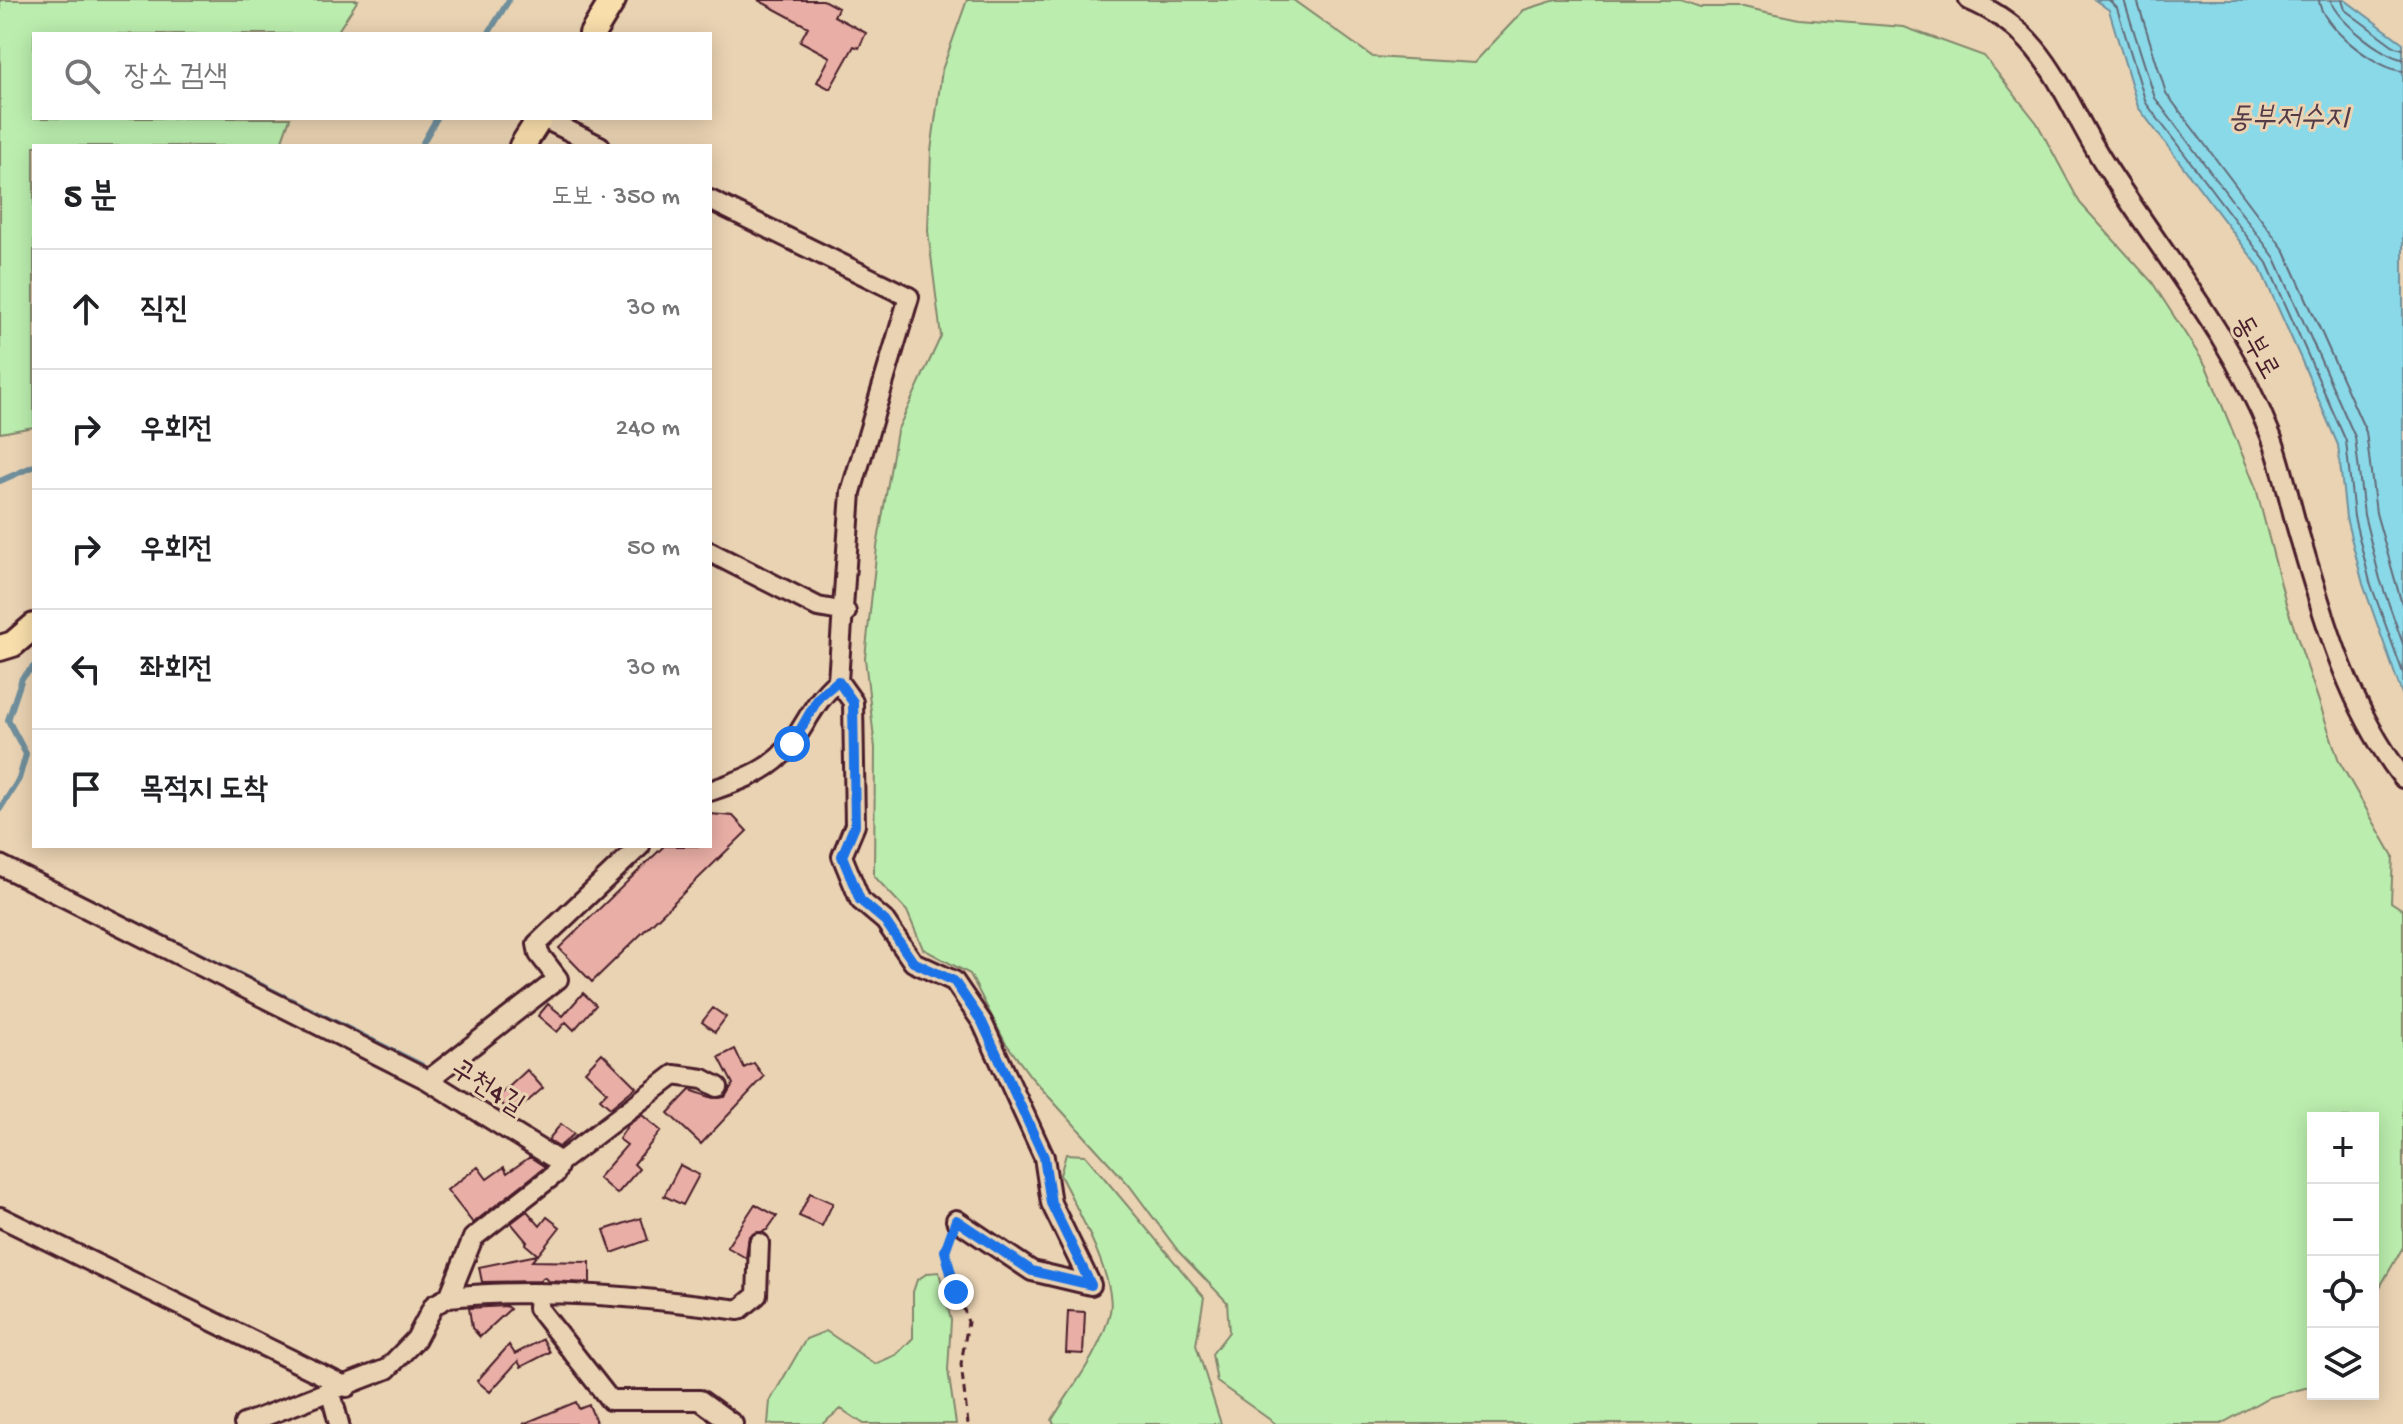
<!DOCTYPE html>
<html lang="ko">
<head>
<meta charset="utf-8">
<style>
	:root { --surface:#fff; --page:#f2f2f2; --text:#202124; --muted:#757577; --line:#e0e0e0 }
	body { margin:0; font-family:"Gochi Hand","Poor Story",sans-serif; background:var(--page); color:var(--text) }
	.controls { position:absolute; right:24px; bottom:24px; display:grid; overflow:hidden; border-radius:0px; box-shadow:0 4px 20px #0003 }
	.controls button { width:72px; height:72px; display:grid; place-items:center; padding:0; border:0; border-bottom:2px solid var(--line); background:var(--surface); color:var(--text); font:40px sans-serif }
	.stop { position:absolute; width:24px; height:24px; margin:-18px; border:6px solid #1a73e8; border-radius:50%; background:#fff }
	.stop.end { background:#1a73e8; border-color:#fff; box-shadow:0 2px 8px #0008 }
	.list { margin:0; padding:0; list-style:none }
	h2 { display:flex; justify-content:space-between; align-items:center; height:104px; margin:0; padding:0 32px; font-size:34px }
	h2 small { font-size:26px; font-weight:400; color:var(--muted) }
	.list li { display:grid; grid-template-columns:52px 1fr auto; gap:24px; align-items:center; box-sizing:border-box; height:120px; padding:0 32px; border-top:2px solid var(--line) }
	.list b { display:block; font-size:30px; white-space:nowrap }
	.list em { font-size:26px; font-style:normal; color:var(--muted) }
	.icon { flex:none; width:44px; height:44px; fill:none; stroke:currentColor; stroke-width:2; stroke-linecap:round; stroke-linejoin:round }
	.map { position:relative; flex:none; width:2403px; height:1424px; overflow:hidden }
	.search { position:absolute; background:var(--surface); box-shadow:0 4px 20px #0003; left:32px; top:32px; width:680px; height:88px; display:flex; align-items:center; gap:20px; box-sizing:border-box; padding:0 28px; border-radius:0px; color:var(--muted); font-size:30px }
	.panel { position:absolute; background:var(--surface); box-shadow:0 4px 20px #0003; left:32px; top:144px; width:680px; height:704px; border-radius:0px }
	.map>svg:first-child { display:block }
	.green { fill:#bbeeae; stroke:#82866c; stroke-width:2 }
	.water { fill:#8ad9e8; stroke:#708f9c; stroke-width:2 }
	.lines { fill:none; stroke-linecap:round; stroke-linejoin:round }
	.shore { stroke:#646977; stroke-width:2 }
	.stream { stroke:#708f9c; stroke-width:6 }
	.building { fill:#e9afa6; stroke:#4a1f2b; stroke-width:2 }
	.minor-casing { stroke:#4a1f2b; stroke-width:24 }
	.major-casing { stroke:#4a1f2b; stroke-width:30 }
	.path { stroke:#4a1f2b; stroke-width:3; stroke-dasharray:8 6; stroke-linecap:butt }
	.minor { stroke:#ead3b3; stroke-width:18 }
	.major { stroke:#f8deab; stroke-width:24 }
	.route { stroke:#1a73e8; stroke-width:10 }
	.labels { text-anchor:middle; stroke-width:6; stroke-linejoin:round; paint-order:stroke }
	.street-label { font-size:28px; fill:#4a1f2b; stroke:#ead3b3 }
	.water-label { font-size:30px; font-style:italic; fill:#543b47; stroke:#ead3b3 }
</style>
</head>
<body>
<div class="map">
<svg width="2403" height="1424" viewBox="0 0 2403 1424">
	<rect width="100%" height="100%" fill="#ead3b3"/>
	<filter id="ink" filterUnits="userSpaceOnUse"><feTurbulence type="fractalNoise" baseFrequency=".0125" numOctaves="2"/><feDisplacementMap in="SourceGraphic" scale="16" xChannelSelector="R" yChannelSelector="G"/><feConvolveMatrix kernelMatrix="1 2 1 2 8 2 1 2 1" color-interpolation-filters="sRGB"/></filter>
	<g filter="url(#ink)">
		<path class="green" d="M 0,0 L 358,0 L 336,34 L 34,34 L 34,118 L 290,118 L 280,146 L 34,146 L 34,427 L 0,433 Z
			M 967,0 L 1293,0 L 1373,57 L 1474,63 L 1524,10 L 1556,0 L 1680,0 L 1700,7 L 1743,7 L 1799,19 L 1904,27 L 1984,56 L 2037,123 L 2080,203 L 2152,282 L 2206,366 L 2256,488 L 2286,604 L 2339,761 L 2393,856 L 2391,902 L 2403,910 L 2403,1247 L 2373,1299 L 2373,1118 L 2313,1118 L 2313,1386 L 2267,1398 L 2221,1424 L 1276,1424 L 1217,1382 L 1212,1354 L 1229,1332 L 1227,1302 L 1179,1252 L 1129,1185 L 1031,1077 L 1005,1042 L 970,974 L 923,949 L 907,911 L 874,876 L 875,748 L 865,658 L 877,547 L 897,431 L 941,336 L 928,231 L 931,151 L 942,70 Z
			M 1066,1154 L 1085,1155 L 1204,1297 L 1196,1345 L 1221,1424 L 1054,1424 L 1052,1420 C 1073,1385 1101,1352 1110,1312 C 1117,1280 1075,1205 1060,1175 Z
			M 939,1272 L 951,1320 L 948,1370 L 956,1424 L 864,1424 L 841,1409 L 822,1424 L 768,1424 L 770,1401 L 806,1339 L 826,1331 L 875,1364 L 896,1355 L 913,1338 L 913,1292 L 917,1280 L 928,1273 Z"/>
		<path class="water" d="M 2095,0 L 2345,0 L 2403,43 L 2403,697 L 2363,584 L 2346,518 L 2338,445 L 2301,359 L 2260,268 L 2138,107 L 2109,10 Z"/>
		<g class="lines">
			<path class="shore" d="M 2109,0 L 2117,8 L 2146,103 L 2267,263 L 2346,441 L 2354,517 L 2370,582 L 2403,673
				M 2124,0 L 2155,98 L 2275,258 L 2355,437 L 2364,515 L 2380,579 L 2403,644
				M 2137,0 L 2166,93 L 2285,251 L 2366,432 L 2376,513 L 2403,608
				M 2319,0 C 2320,26 2378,70 2403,71
				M 2331,0 C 2333,18 2385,58 2403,59
				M 2342,0 L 2345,10 L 2395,47 L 2403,49"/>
			<path class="stream" d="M 488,34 L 509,0
				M 421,146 L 437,118
				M 0,481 L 34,466
				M 0,809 L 19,779 L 26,754 L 8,720 L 22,678 L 34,666
				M 23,867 L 421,1065"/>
		</g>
		<path class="building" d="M 758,0 L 823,0 L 838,8 L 834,16 L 866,33 L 859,48 L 854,46 L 830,89 L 817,82 L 830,57 L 800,41 L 808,27 Z
			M 710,814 L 733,816 L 747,831 L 592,982 L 559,948 L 664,846 L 710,846 Z
			M 583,993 L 596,1005 L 574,1030 L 566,1022 L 557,1032 L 538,1016 L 548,1004 L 563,1016 Z
			M 713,1008 L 726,1017 L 715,1032 L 702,1022 Z
			M 735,1049 L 744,1068 L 754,1063 L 764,1077 L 701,1144 L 668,1113 L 690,1090 L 713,1098 L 725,1097 L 733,1084 L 719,1057 Z
			M 602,1053 L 636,1087 L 610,1108 L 600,1099 L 607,1092 L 585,1071 Z
			M 527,1070 L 543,1088 L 512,1115 L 497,1098 Z
			M 642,1115 L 661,1131 L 634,1164 L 639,1169 L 617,1194 L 598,1178 L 627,1145 L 619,1139 L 628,1125 Z
			M 561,1124 L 574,1134 L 559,1147 L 548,1140 Z
			M 530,1157 L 545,1167 L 473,1223 L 447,1190 L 478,1167 L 487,1179 L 504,1167 L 507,1173 Z
			M 680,1165 L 699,1175 L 683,1205 L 664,1196 Z
			M 810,1193 L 833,1203 L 822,1226 L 799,1216 Z
			M 755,1204 L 777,1216 L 767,1230 L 749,1236 L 746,1258 L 727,1247 Z
			M 527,1211 L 540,1226 L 547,1217 L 560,1227 L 538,1255 L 525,1244 L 527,1242 L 511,1223 Z
			M 641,1218 L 648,1240 L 612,1253 L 604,1230 Z
			M 537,1255 L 532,1261 L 590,1262 L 590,1283 L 548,1281 L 544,1277 L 539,1281 L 482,1282 L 479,1267 Z
			M 506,1306 L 510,1309 L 480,1337 L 472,1328 L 469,1308 Z
			M 1068,1311 L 1085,1312 L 1083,1354 L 1066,1353 Z
			M 543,1339 L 550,1352 L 521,1367 L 518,1361 L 490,1392 L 477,1381 L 509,1345 L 515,1354 Z
			M 576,1402 L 579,1409 L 589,1405 L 597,1424 L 523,1424 Z"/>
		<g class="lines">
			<defs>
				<path id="minor" d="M 1969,0 C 2048,33 2062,97 2104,163 C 2163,255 2230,333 2271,436 C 2284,470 2290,506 2301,541 C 2325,623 2350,710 2403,778
					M 543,118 L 600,146
					M 710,200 L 909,297 L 851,492 L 838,681 L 853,702 L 855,825 L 842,856 L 860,900 L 885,921 L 913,962 L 954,981 L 982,1022 L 1044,1157 L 1051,1203 L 1091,1285 L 1032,1271 L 956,1220
					M 710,552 L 818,607 L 846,612
					M 710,791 C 742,780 774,770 794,740 C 809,718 817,698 838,681
					M 0,865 L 428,1080 L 560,1162 L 555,1174 L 473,1238 L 449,1297 L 434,1305 L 416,1339 L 387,1369 L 244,1424
					M 428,1080 L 558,979 L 539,954 L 537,944 L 640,846
					M 560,1162 L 674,1075 L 703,1079 L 718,1087
					M 0,1217 L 347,1387
					M 539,1293 L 538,1308 L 610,1400 L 700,1400 L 733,1424
					M 449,1297 C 546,1287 643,1297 739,1310 L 757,1295 L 759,1243
					M 331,1393 L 339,1424"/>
				<path id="major" d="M 592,34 L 613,0
					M 522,146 L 540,118
					M 0,648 L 13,644 L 34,626"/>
			</defs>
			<use href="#minor" class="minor-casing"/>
			<use href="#major" class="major-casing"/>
			<path class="path" d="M 949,1239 L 945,1251 L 968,1322 L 961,1364 L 968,1424"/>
			<use href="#minor" class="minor"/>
			<use href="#major" class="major"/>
		</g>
	</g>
	<g class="lines" filter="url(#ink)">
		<path class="route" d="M 792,744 L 819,697 L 838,681 L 853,702 L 855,825 L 842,856 L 860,900 L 885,921 L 913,962 L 954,981 L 982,1022 L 1044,1157 L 1051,1203 L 1091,1285 L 1032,1271 L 956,1220 L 945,1251 L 956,1292"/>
	</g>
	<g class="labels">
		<g class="street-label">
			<text transform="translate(2258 346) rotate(61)" y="10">동부로</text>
			<text transform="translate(489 1085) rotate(32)" y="10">구천4길</text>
		</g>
		<g class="water-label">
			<text x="2288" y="126">동부저수지</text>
		</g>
	</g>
</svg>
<div class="controls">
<button>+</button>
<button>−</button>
<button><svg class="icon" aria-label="locate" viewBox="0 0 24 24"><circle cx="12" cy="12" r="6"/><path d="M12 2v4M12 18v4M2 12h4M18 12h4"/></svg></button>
<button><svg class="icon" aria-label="layers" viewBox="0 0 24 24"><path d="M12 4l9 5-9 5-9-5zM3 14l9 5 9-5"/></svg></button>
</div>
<div class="stop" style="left:792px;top:744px"></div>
<div class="stop end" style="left:956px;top:1292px"></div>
<div class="search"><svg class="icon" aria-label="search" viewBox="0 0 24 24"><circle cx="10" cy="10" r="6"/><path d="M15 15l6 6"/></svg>장소 검색</div>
<section class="panel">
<h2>5 분<small>도보 · 350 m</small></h2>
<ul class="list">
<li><svg class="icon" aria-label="ahead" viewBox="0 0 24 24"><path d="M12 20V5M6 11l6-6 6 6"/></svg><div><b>직진</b></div><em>30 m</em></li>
<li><svg class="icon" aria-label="right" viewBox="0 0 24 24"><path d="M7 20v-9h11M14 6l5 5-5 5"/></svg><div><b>우회전</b></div><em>240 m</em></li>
<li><svg class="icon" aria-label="right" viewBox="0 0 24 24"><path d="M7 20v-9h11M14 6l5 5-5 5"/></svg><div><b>우회전</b></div><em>50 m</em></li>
<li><svg class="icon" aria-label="left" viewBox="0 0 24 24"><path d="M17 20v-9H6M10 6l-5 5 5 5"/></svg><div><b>좌회전</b></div><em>30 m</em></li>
<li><svg class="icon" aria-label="arrive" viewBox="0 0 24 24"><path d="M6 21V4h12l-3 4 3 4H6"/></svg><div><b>목적지 도착</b></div></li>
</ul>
</section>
</div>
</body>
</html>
